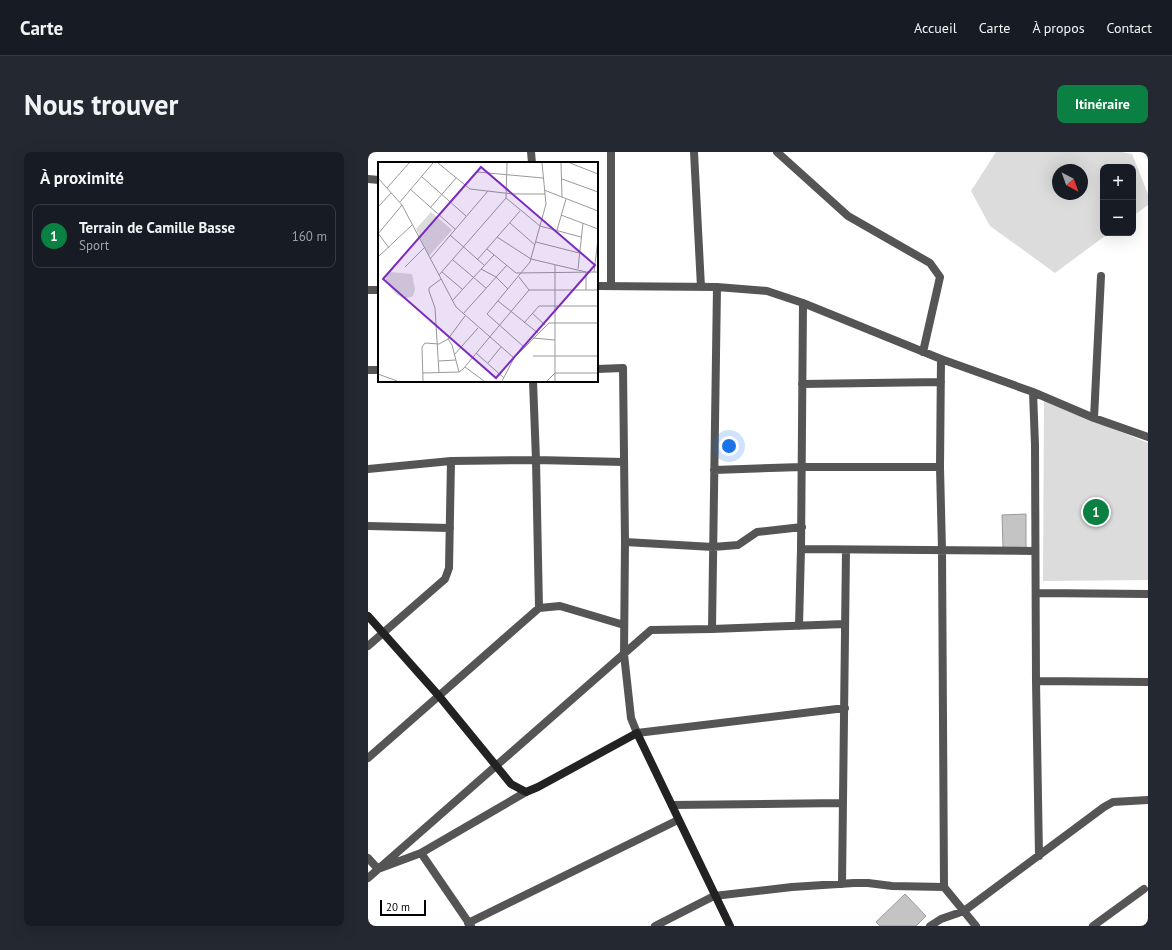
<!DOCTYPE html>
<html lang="fr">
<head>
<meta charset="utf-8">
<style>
	:root { --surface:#171b24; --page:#242831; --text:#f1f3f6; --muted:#9ea1a6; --line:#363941; --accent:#0b8043 }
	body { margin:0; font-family:"PT Sans",sans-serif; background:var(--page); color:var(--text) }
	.controls { position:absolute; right:12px; top:12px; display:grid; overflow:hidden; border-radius:8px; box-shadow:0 4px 16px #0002 }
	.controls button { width:36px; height:36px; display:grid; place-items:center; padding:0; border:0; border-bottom:1px solid var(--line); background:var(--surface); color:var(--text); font:20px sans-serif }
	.compass { position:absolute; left:684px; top:12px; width:36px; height:36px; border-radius:50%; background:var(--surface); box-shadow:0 4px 16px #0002; rotate:139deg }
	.scale { position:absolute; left:12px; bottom:10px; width:46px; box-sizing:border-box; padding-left:4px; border:2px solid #000; border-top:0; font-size:11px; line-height:14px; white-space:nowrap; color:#000; -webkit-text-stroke:3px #fff; paint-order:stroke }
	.you { position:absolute; left:361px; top:294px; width:14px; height:14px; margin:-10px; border:3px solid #fff; border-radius:50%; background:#1a73e8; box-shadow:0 0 0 6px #1a73e833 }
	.badge { display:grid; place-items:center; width:26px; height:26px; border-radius:50%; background:var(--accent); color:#fff; font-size:13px; font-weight:700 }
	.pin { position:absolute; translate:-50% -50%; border:2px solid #fff; box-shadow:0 1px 4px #0006 }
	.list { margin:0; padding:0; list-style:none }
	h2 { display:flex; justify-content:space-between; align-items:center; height:52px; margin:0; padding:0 16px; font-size:17px }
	h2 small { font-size:13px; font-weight:400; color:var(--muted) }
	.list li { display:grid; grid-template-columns:26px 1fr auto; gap:12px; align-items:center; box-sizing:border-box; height:64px; margin:0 8px 8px; padding:0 8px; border:1px solid var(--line); border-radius:8px }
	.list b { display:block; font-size:15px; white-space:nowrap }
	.list p { margin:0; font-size:13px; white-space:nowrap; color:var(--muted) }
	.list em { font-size:13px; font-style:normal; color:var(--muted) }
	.map { position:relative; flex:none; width:780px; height:774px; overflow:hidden; border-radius:8px }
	header { display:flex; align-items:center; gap:24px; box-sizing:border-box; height:56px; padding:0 20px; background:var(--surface); border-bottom:1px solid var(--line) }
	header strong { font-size:19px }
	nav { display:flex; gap:22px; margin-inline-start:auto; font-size:14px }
	.intro { display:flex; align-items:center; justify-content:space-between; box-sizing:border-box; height:96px; padding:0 24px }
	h1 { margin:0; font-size:28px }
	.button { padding:10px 18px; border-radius:8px; background:var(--accent); color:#fff; font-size:14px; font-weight:700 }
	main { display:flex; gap:24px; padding:0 24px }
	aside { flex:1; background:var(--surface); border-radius:8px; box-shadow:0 4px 16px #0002 }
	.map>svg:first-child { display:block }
	.green { fill:#dcdcdc; fill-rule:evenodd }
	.building { fill:#c4c4c4; stroke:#999 }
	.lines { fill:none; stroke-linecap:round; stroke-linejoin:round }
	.street { stroke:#555; stroke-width:8 }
	.secondary { stroke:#222; stroke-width:8 }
	.inset-road { fill:none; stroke:#999; stroke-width:1 }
	.view { fill:#7b2cbf; fill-opacity:0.15; stroke:#7b2cbf; stroke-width:2 }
	.inset-edge { fill:none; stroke:#000; stroke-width:2 }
</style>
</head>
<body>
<header>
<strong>Carte</strong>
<nav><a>Accueil</a><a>Carte</a><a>À propos</a><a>Contact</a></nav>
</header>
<div class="intro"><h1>Nous trouver</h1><a class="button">Itinéraire</a></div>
<main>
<aside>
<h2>À proximité<small></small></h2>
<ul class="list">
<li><span class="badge">1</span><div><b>Terrain de Camille Basse</b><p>Sport</p></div><em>160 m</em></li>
</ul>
</aside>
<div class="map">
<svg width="780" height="774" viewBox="0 0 780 774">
	<rect width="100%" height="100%" fill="#fff"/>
	<path class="green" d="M 628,0 L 754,0 L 764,2 L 780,42 L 780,53 L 765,64 L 765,15 L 735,15 L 735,81 L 741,81 L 687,121 L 622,74 L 603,39 ZM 690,18 L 714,18 L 714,42 L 690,42 Z
		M 676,248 L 780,291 L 780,428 L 675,429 Z"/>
	<path class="building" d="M 658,362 L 658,396 L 635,396 L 634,363 Z
		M 537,742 L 558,764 L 548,774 L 512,774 L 508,770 Z"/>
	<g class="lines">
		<path class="street" d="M 163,0 L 164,11
			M 243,0 L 243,134
			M 326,0 L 333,135
			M 409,0 L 480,64 L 562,111 L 572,125 L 555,200
			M 0,27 L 11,28
			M 229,134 L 349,135 L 399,139 L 435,151 L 573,207 L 665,240 L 726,266 L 780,285
			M 0,138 L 11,138
			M 573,207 L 572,315 L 574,398 L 576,735 L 608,774
			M 229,217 L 255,216 L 257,390 L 256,502 L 263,566 L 269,581 L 477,556
			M 0,218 L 11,218
			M 165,229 L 168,308 L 171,456
			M 434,232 L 573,230
			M 665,240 L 667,293 L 668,529 L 671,704
			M 726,266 L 733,124
			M 0,317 L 83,309 L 168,308 L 256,310
			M 346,318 L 434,315 L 572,315
			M 0,374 L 82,376
			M 257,390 L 345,395 L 370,393 L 389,380 L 434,375
			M 433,397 L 667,399
			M 668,441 L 780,442
			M 431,474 L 433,397 L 435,151
			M 344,477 L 349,135
			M 0,494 L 77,427 L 81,416 L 83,309
			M 668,529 L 780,530
			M 0,606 L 171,456 L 192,454 L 256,473
			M 304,653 L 475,651
			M 53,701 L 103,774
			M 0,706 L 10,717 L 53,701 L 158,640
			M 0,726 L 283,478 L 344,477 L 477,472
			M 474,732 L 478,398
			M 100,771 L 310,668
			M 287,774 L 346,744 L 424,735 L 486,731 L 500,731 L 524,734 L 576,735
			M 562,774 L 573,767 L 596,759 L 736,655 L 745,650 L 780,648
			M 725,774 L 776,737"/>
		<path class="secondary" d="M 0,464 L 71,544 L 143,632 L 158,640 L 170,635 L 269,581 L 362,774"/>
	</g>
	<g transform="translate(10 10)">
		<rect width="220" height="220" fill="#fff"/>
		<path d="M 53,50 L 74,68 L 51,94 L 38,67 ZM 11,110 L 34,112 L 37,127 L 35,134 L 26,137 L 18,132 L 7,119 Z" fill="#dcdcdc"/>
		<path class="inset-road" d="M 60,1 L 92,27 L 135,32 L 167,32M 183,1 L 184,35M 192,1 L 220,12M 99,10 L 165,16M 43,14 L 88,54M 0,16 L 24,43 L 78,145 L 136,196M 184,17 L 220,30M 9,26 L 31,1M 32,27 L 77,67M 166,28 L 220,49M 128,36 L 162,64 L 203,75M 22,40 L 55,1M 0,45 L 13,31M 52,46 L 78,16M 183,53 L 220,67M 132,61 L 157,83M 179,68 L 188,37M 0,71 L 11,86M 0,72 L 24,43M 72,73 L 106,103M 119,75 L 153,97 L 208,110 L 208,128M 158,80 L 201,91M 109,87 L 138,111 L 220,110M 0,95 L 34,63M 52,97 L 110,29M 75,98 L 108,126M 99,98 L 142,49M 177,103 L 177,219M 27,105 L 46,86M 103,107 L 118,115 L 130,127M 200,107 L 205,61M 64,110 L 84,127M 216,110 L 220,77M 61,113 L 128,36 L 129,1M 141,115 L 151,128 L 220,128M 74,139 L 116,93M 120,139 L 160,171M 154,151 L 167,163M 85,152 L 129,103M 146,161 L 161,144 L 220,144M 155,176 L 177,178M 70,177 L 87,154M 146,185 L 109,152 L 152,100 L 168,42 L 164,1M 98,191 L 126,216M 76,193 L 100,166M 155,194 L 220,194M 61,199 L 78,198M 110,201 L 123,185M 87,205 L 106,219M 45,211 L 81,210 L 85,207 L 151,128M 61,211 L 57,146 L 51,129 L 51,126 L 63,117M 0,212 L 19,219M 45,219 L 44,185 L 47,181 L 61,182 L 70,177 L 74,183 L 81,210M 124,219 L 136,196 L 171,161 L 220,161M 169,219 L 177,211 L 220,211"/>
		<path class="view" d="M 103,5 L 217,103 L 118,216 L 5,117 Z"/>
		<rect width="220" height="220" class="inset-edge"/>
	</g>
</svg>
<div class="controls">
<button>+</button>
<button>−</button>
</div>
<svg class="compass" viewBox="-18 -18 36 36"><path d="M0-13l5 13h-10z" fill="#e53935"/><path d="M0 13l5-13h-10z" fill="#9ea1a6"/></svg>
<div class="scale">20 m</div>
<div class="you"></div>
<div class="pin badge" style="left:728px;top:360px">1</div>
</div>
</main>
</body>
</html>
